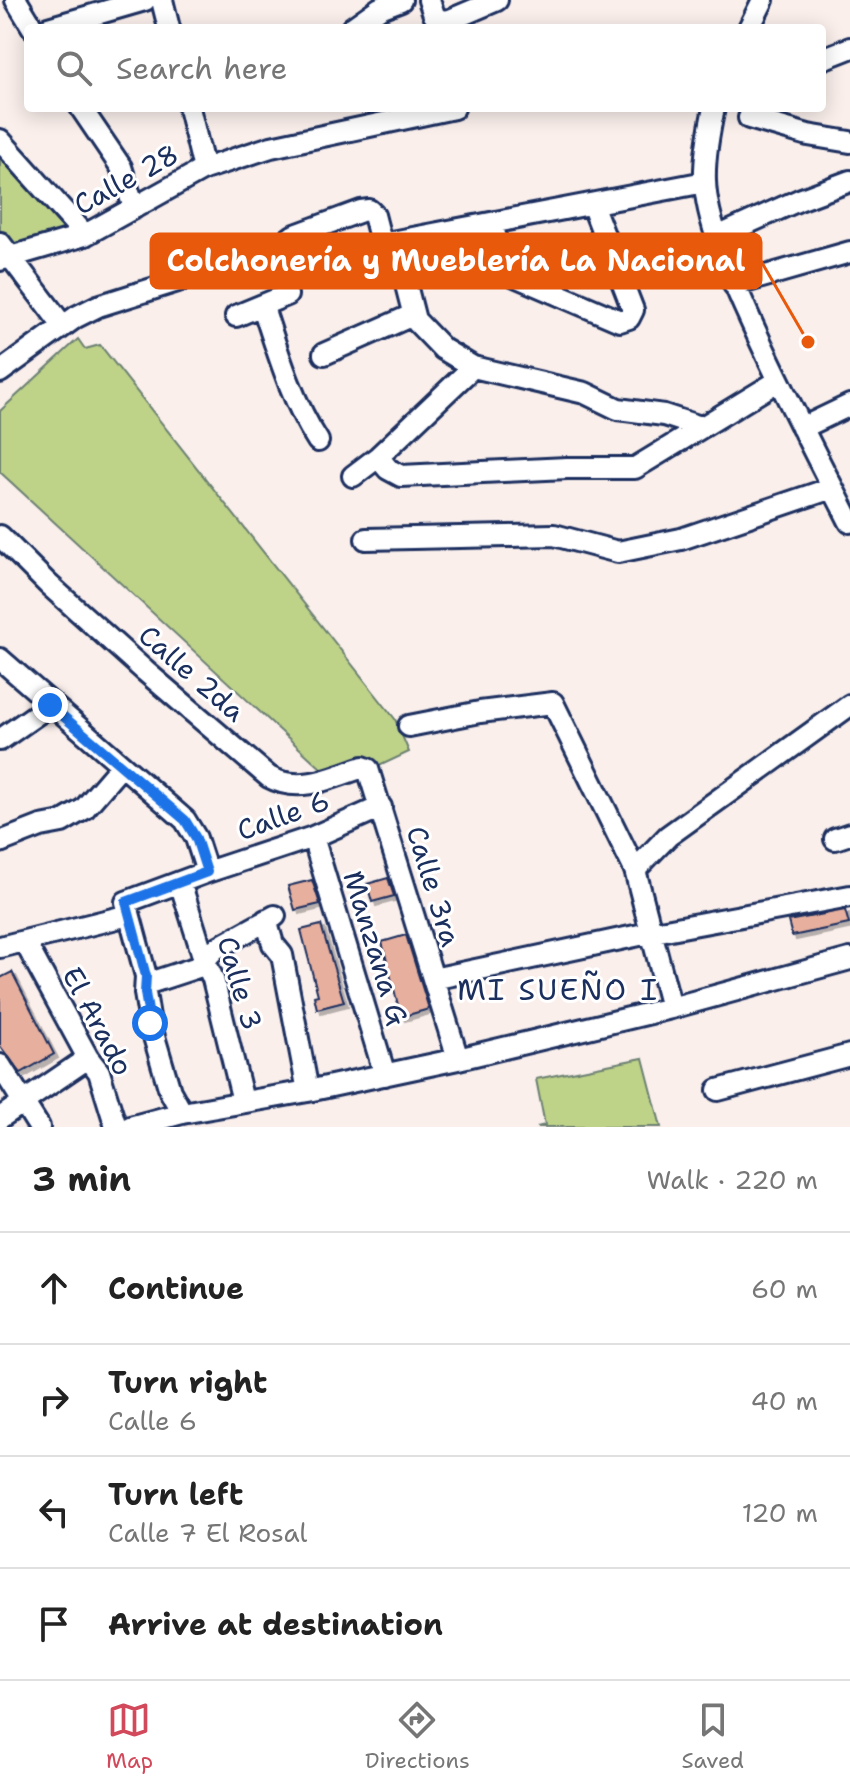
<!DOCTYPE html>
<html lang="en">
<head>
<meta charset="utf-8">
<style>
	:root { --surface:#fff; --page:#f6f6f6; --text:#222; --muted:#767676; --line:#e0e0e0; --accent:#d1495b }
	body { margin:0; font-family:"Shantell Sans",sans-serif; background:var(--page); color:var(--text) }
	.stop { position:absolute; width:24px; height:24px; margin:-18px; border:6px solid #1a73e8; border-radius:50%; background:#fff }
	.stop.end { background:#1a73e8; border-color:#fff; box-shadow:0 2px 8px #0008 }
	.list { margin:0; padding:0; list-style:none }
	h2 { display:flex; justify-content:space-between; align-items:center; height:104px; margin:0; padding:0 32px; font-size:34px }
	h2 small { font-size:26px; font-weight:400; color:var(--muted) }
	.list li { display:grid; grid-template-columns:52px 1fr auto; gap:24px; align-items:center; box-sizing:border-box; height:112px; padding:0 32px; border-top:2px solid var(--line) }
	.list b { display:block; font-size:30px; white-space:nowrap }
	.list p { margin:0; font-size:26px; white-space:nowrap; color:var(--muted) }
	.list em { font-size:26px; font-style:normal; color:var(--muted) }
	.icon { flex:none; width:44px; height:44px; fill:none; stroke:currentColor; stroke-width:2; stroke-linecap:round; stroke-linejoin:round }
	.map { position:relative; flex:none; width:850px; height:1127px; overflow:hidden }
	.search { position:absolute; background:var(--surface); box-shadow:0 4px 20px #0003; left:24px; right:24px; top:24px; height:88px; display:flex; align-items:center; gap:20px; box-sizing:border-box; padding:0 28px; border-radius:8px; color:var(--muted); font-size:30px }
	.sheet { height:552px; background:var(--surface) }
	nav { display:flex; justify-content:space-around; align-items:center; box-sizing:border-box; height:112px; border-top:2px solid var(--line); background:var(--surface); font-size:22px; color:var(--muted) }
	nav a { display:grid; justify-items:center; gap:4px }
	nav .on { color:var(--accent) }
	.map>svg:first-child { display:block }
	.green { fill:#bed288; stroke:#6c8073; stroke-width:2 }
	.building { fill:#e7af9d; stroke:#1b2f5e; stroke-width:2; filter:url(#shadow) }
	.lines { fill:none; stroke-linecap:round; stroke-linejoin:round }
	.minor-casing { stroke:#1b2f5e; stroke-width:26 }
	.minor { stroke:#fff; stroke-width:20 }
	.route { stroke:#1a73e8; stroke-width:10 }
	.labels { text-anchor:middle; stroke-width:6; stroke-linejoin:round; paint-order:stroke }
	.street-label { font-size:28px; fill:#1b2f5e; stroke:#fff }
	.neighbourhood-label { font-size:30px; letter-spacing:2px; fill:#1b2f5e; stroke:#fff }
	.leader { fill:none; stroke:#e8590c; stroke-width:3 }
	.callout-dot { fill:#e8590c; stroke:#fff; stroke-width:3 }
	.callout { fill:#e8590c; stroke:#e8590c; stroke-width:3 }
	.callout-label { font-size:30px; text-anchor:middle; font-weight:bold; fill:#fff }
</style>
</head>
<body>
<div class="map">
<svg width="850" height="1127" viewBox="0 0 850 1127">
	<defs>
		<filter id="shadow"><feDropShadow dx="4" dy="4" stdDeviation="0" flood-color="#0004"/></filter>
	</defs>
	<rect width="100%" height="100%" fill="#faefeb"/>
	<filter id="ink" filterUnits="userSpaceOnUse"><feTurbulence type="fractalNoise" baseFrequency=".0125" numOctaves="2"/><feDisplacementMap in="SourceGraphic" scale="16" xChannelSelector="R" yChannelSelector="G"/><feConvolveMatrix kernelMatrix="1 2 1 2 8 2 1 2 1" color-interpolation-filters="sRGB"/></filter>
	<g filter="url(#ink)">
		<path class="green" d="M 0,158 L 68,234 L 14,248 L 0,233 Z
			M 78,339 L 85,349 L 100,345 L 395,719 L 409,752 L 377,767 L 323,770 L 0,472 L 0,411 Z
			M 643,1058 L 661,1127 L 537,1127 L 545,1125 L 536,1079 Z"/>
		<path class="building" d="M 388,878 L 394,896 L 372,902 L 367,884 Z
			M 312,880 L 320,904 L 295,910 L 288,886 Z
			M 845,910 L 849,924 L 792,936 L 788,921 Z
			M 321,925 L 344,1002 L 317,1009 L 314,996 L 318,995 L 301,930 Z
			M 406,935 L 429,1009 L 401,1017 L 382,942 Z
			M 12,972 L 54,1054 L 21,1073 L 0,1046 L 0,978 Z"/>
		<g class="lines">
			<defs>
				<path id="minor" d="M 16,0 L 33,28
					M 162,0 L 169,28
					M 429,0 L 434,15 L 440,21 L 450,20 L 497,0
					M 48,28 L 145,0
					M 352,28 L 380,8 L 401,0
					M 749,28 L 763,0
					M 822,59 L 850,48
					M 81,108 L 121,167 L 134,208
					M 189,108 L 204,169
					M 714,108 C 709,131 704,157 705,181 C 706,222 733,281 750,319 C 781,388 816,455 850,522
					M 749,118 L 808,135 L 850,142
					M 0,140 L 85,235
					M 493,223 L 499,259 L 508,273 L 620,321 L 629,318 L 633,310 L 592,204
					M 717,237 L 799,200 L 850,181
					M 0,243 L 63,326
					M 381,244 L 705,182
					M 0,260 L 85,235 L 204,169 L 271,147 L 454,108
					M 403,273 L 415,320 L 443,349 L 473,367 L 585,393 L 618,409 L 664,415 L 701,427
					M 734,285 L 850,252
					M 263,307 C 278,353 292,401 318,441
					M 236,316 L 287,295 L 273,251
					M 324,354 L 408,317 L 415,320
					M 0,372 L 76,317 L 98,306 L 273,251 L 293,236 L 361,211 L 369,210 L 374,215 L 389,273
					M 802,428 L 850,405
					M 378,457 L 388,469 L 401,476 L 567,468 L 635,468 L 778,381
					M 353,476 L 378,457 L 473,367
					M 0,536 L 48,584 L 145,671 L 269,777 C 300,794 333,777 363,767 L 368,769 L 458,1059
					M 366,539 L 554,535 L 618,552 L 681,539 L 832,488
					M 0,659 L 185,820 L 196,838 L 207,872
					M 409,726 L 480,712 L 553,703 L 635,870 L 671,1008
					M 0,740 L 50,705
					M 313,837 L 385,1075
					M 835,839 L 850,834
					M 0,842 L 41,826 L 62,822 L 84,809 L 122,765
					M 635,870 L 668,836 L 850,705
					M 180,882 L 204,959 L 213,979 L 243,1101
					M 266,920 L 273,944 L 282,955 L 308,1091
					M 25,942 L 88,1058 L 99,1072 L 116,1127
					M 0,947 L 129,915
					M 433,979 L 649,933 L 850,896
					M 146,984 L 198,967 L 215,949 L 275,916
					M 0,1065 L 39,1127
					M 718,1090 L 850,1055
					M 182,1113 L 170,1091 L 150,1023 L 145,993 L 146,976 L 126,902 L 207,872 L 313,837 L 381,807
					M 0,1118 L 88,1058
					M 130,1127 L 182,1113 L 308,1091 L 458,1059 L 671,1008 L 850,959"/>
			</defs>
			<use href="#minor" class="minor-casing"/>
			<use href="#minor" class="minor"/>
		</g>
	</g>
	<g class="lines" filter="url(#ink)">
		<path class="route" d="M 50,705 L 185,820 L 196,838 L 207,872 L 126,902 L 146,976 L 145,993 L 150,1023"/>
	</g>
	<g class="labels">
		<g class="street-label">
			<text transform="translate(126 179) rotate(-29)" y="10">Calle 28</text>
			<text transform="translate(192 673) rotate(41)" y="10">Calle 2da</text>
			<text transform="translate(283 815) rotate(-20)" y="10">Calle 6</text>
			<text transform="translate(434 886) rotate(73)" y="10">Calle 3ra</text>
			<text transform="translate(376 948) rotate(73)" y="10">Manzana G</text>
			<text transform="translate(240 983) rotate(74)" y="10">Calle 3</text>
			<text transform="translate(98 1021) rotate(62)" y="10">El Arado</text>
		</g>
		<g class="neighbourhood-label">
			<text x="558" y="1000">MI SUEÑO I</text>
		</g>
	</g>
	<path class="leader" d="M808 342L761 261"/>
	<circle class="callout-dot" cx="808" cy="342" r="8"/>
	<rect class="callout" x="151" y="234" width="610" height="54" rx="8"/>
	<g class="callout-label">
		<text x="456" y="271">Colchonería y Mueblería La Nacional</text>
	</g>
</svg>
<div class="stop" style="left:150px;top:1023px"></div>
<div class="stop end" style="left:50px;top:705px"></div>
<div class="search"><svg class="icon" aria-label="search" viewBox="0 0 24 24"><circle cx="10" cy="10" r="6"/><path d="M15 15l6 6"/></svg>Search here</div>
</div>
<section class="sheet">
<h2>3 min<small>Walk · 220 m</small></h2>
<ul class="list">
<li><svg class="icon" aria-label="ahead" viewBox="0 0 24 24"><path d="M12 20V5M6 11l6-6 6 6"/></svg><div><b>Continue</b></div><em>60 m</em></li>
<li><svg class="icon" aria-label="right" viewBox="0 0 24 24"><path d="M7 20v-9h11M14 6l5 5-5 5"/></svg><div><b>Turn right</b><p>Calle 6</p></div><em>40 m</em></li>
<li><svg class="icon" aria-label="left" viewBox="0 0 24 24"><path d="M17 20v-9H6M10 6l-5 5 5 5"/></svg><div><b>Turn left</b><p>Calle 7 El Rosal</p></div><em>120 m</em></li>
<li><svg class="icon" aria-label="arrive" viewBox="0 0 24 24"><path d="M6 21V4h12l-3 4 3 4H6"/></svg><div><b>Arrive at destination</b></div></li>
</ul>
</section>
<nav>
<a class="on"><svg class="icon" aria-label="map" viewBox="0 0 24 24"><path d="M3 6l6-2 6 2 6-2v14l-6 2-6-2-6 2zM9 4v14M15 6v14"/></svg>Map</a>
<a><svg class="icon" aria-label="directions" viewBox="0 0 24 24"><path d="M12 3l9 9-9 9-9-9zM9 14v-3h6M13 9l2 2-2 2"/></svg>Directions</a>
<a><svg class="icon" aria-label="saved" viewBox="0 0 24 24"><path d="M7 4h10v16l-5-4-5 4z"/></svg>Saved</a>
</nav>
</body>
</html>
